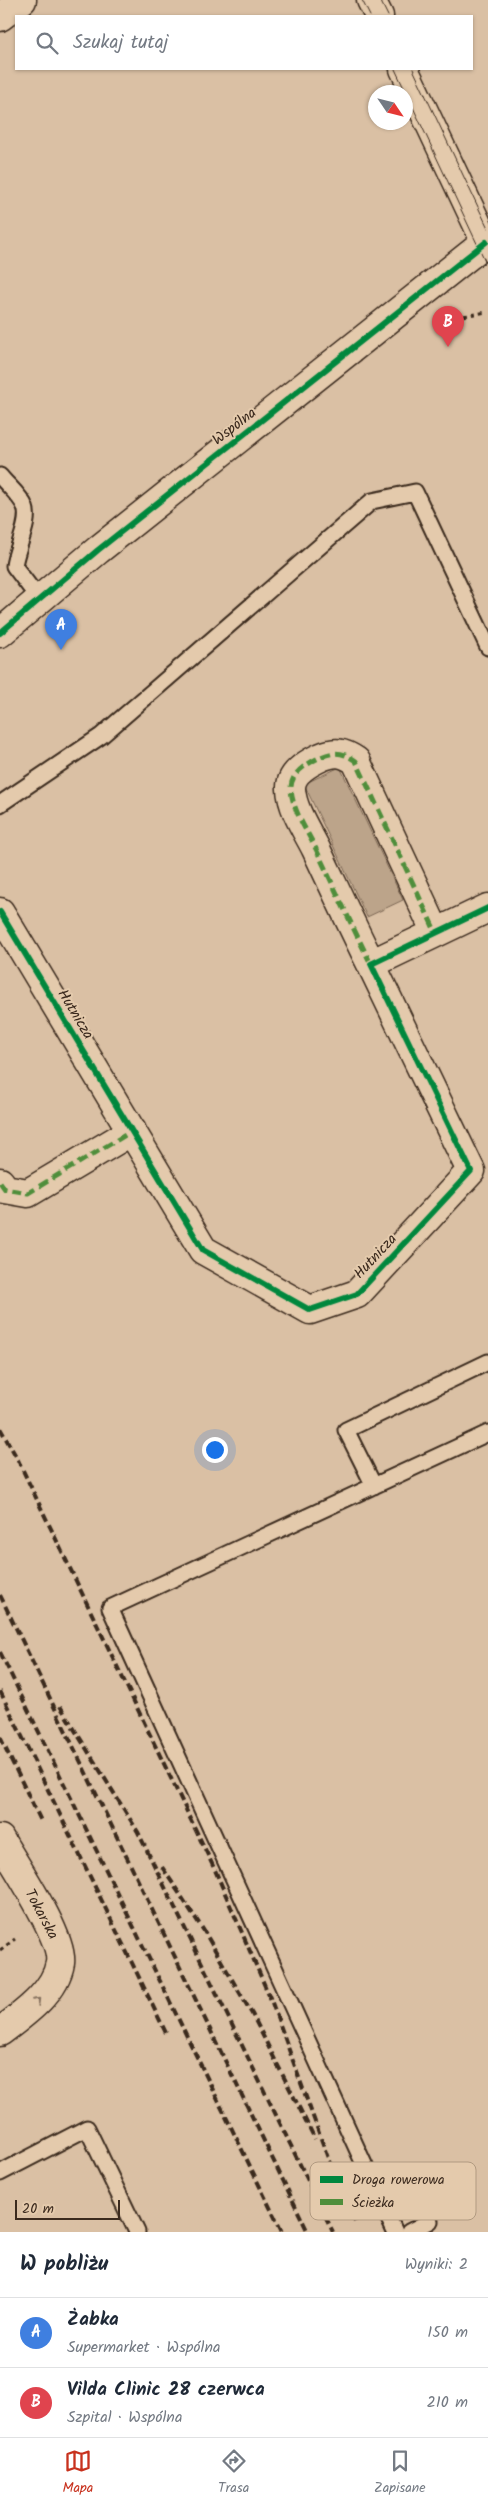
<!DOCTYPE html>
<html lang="pl">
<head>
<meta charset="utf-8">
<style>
	:root { --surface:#fff; --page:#f6f6f7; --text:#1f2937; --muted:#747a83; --line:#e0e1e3; --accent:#c8321e }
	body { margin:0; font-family:Kalam,sans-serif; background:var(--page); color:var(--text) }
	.compass { position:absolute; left:368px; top:85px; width:45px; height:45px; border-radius:50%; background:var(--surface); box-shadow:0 1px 4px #0004; rotate:125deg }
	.scale { position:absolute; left:15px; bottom:12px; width:105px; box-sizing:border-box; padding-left:5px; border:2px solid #3b2a1e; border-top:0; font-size:14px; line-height:18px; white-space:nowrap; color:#3b2a1e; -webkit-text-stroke:4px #e4caac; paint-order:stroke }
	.you { position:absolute; left:214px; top:1449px; width:18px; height:18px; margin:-12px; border:4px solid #fff; border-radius:50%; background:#1a73e8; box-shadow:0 0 0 8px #1a73e833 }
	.badge { display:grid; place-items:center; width:32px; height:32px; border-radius:50%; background:var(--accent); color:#fff; font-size:16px; font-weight:700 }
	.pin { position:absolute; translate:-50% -41px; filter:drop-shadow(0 1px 2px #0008) }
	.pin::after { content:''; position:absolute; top:26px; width:18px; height:15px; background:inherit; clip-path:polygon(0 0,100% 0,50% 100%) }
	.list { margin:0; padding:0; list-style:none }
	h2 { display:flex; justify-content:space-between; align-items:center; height:65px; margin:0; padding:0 20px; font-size:21px }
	h2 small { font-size:16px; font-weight:400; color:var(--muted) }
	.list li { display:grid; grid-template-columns:32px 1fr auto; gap:15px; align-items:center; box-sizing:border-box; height:70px; padding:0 20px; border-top:1px solid var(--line) }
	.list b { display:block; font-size:19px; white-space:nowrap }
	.list p { margin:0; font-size:16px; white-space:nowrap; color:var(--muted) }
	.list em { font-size:16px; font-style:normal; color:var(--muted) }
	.icon { flex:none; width:28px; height:28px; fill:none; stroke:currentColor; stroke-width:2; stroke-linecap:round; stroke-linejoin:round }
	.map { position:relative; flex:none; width:488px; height:2232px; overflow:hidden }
	.search { position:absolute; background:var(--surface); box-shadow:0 1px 4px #0004; left:15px; right:15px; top:15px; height:55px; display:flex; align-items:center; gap:12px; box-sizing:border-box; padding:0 18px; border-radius:0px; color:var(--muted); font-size:19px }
	.sheet { height:205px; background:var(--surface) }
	nav { display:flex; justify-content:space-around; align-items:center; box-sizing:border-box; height:70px; border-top:1px solid var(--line); background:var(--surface); font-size:14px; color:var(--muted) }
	nav a { display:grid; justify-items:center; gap:2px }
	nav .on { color:var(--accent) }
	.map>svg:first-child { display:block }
	.green { fill:#bca48a; stroke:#7c6754 }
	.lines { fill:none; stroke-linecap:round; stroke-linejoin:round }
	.lane-casing { stroke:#3b2a1e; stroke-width:19 }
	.street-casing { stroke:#3b2a1e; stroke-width:31 }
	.secondary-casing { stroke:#3b2a1e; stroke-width:31 }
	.path { stroke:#3b2a1e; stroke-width:3; stroke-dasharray:4 4; stroke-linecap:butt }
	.lane { stroke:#e4caac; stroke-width:15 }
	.street { stroke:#e4caac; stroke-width:28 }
	.secondary { stroke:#e4caac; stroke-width:28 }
	.tram { stroke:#3b2a1e; stroke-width:1 }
	.rail { stroke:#3b2a1e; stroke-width:4; stroke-dasharray:8 4; stroke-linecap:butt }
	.quiet { stroke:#4f8e3b; stroke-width:5; stroke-dasharray:10 5; stroke-linecap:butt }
	.cycleway-casing { stroke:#e4caac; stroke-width:9 }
	.cycleway { stroke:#00873e; stroke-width:6 }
	.oneway { stroke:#87725e }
	.labels { text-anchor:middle; stroke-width:4; stroke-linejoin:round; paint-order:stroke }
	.street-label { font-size:15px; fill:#3b2a1e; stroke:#e4caac }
	.key { fill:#e4caac; stroke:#b19a81; stroke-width:1 }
	.key-label { font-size:14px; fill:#3b2a1e }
</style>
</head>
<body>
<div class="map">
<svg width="488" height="2232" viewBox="0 0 488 2232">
	<rect width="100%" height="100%" fill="#dac0a4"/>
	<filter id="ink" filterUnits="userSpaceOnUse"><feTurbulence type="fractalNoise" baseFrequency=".02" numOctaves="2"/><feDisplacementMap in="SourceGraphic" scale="10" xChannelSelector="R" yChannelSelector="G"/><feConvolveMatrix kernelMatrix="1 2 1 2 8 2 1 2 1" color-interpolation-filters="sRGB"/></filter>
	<g filter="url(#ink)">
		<path class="green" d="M 340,767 L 403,900 L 367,917 L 304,784 Z"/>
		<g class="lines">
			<defs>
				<path id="lane" d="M 0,476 C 7,485 21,496 25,507 C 31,522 16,548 14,566 L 39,599
					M 0,804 L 101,736 L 372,501 L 415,492 L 488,647
					M 374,1486 L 346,1430 L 488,1362
					M 0,2173 L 87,2128 L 137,2232
					M 395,2232 L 110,1608 L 488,1433
					M 409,2232 L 430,2221"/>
				<path id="street" d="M 0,17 L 22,0
					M 0,633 L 98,550 L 486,242
					M 0,912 L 203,1250 L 310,1310 L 357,1294 L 471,1171 L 371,964 L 488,908
					M 371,964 C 352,926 334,887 316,849 C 307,831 292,809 291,789 C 290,773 308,763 321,757 C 335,751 343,752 356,761 L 436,933
					M 0,1182 L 5,1189 L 28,1193 L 132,1131
					M 0,1839 C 14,1864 64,1937 60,1963 C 55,1993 22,2015 0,2032"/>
				<path id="secondary" d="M 371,0 L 379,16
					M 404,69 L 488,247"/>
			</defs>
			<use href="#lane" class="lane-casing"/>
			<use href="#street" class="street-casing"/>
			<use href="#secondary" class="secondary-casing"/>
			<path class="path" d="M 453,309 L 457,317 L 487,312
				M 0,1950 L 15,1939"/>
			<use href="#lane" class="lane"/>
			<use href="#street" class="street"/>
			<use href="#secondary" class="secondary"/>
			<path class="tram" d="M 362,0 L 370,16
				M 380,0 L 388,16
				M 395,69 L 488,267
				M 413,69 L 488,228"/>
			<path class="rail" d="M 0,1428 L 17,1458 L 215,1870 L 271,2000 L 337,2183
				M 0,1595 L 308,2232
				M 0,1652 L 282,2232
				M 0,1691 L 166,2033
				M 60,1706 L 138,1832 L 333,2232
				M 0,1737 L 41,1821
				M 162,1867 L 204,1931 L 252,2014 L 315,2139
				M 334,2177 L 355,2222"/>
			<path class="quiet" d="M 371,964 C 352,926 334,887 316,849 C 307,831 292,809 291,789 C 290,773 308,763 321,757 C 335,751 343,752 356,761 L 436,933
				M 0,1182 L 5,1189 L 28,1193 L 132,1131"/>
			<defs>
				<path id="cycleway" d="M 0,633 L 98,550 L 486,242
					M 0,912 L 203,1250 L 310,1310 L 357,1294 L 471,1171 L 371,964 L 488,908"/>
			</defs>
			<use href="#cycleway" class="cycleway-casing"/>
			<use href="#cycleway" class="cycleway"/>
		</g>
		<defs><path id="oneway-chevron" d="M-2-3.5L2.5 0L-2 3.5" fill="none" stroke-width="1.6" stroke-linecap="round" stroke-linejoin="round" transform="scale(1.25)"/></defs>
		<use class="oneway" href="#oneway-chevron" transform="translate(37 2001) rotate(-45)"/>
	</g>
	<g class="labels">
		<g class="street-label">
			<text transform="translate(234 426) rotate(-38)" y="5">Wspólna</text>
			<text transform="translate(76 1014) rotate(59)" y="5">Hutnicza</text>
			<text transform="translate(375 1256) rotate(-47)" y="5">Hutnicza</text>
			<text transform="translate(42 1914) rotate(62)" y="5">Tokarska</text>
		</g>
	</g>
	<rect x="310" y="2162" width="166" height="58" rx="8" class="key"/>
	<rect x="320" y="2176" width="23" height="7" fill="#00873e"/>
	<rect x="320" y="2199" width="23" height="6" fill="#4f8e3b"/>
	<g class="key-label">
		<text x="352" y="2184">Droga rowerowa</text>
		<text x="352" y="2207">Ścieżka</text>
	</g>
</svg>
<svg class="compass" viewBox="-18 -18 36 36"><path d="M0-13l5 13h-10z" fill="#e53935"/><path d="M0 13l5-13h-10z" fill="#747a83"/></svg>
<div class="scale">20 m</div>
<div class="you"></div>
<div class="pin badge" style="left:61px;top:650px;background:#3f7fe0">A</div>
<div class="pin badge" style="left:448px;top:347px;background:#e0444e">B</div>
<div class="search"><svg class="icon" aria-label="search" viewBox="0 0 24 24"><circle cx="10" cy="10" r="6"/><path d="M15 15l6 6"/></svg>Szukaj tutaj</div>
</div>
<section class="sheet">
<h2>W pobliżu<small>Wyniki: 2</small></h2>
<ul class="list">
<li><span class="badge" style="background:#3f7fe0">A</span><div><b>Żabka</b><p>Supermarket · Wspólna</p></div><em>150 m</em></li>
<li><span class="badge" style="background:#e0444e">B</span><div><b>Vilda Clinic 28 czerwca</b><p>Szpital · Wspólna</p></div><em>210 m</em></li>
</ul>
</section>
<nav>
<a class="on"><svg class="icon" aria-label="map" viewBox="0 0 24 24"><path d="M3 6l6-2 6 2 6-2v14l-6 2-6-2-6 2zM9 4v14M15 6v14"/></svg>Mapa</a>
<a><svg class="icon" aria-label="directions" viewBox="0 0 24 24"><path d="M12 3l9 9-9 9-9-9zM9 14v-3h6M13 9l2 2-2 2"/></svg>Trasa</a>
<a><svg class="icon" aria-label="saved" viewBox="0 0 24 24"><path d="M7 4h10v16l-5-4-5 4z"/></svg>Zapisane</a>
</nav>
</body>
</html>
